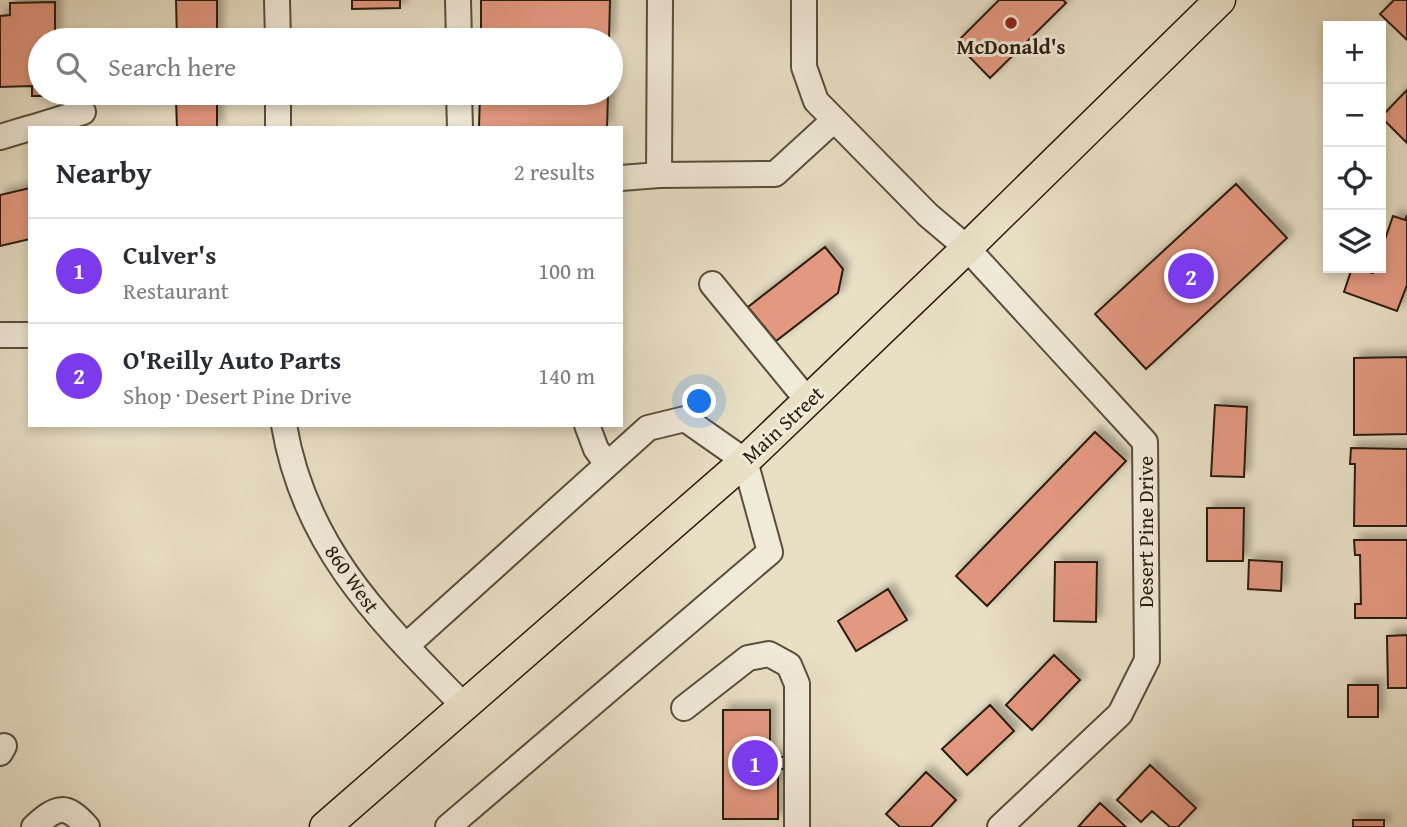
<!DOCTYPE html>
<html lang="en">
<head>
<meta charset="utf-8">
<style>
	:root { --surface:#fff; --page:#f2f2f3; --text:#2b2b33; --muted:#7c7c81; --line:#e1e1e2; --accent:#7c3aed }
	body { margin:0; font-family:"Gentium Book Plus",serif; background:var(--page); color:var(--text) }
	.controls { position:absolute; right:21px; top:21px; display:grid; overflow:hidden; border-radius:0px; box-shadow:0 4px 10px #0003 }
	.controls button { width:63px; height:63px; display:grid; place-items:center; padding:0; border:0; border-bottom:2px solid var(--line); background:var(--surface); color:var(--text); font:35px sans-serif }
	.you { position:absolute; left:700px; top:402px; width:24px; height:24px; margin:-18px; border:5px solid #fff; border-radius:50%; background:#1a73e8; box-shadow:0 0 0 10px #1a73e833 }
	.badge { display:grid; place-items:center; width:46px; height:46px; border-radius:50%; background:var(--accent); color:#fff; font-size:23px; font-weight:700 }
	.pin { position:absolute; translate:-50% -50%; border:4px solid #fff; box-shadow:0 2px 7px #0006 }
	.list { margin:0; padding:0; list-style:none }
	h2 { display:flex; justify-content:space-between; align-items:center; height:91px; margin:0; padding:0 28px; font-size:30px }
	h2 small { font-size:23px; font-weight:400; color:var(--muted) }
	.list li { display:grid; grid-template-columns:46px 1fr auto; gap:21px; align-items:center; box-sizing:border-box; height:105px; padding:0 28px; border-top:2px solid var(--line) }
	.list b { display:block; font-size:26px; white-space:nowrap }
	.list p { margin:0; font-size:23px; white-space:nowrap; color:var(--muted) }
	.list em { font-size:23px; font-style:normal; color:var(--muted) }
	.icon { flex:none; width:38px; height:38px; fill:none; stroke:currentColor; stroke-width:2; stroke-linecap:round; stroke-linejoin:round }
	.map { position:relative; flex:none; width:1407px; height:827px; overflow:hidden }
	.search { position:absolute; background:var(--surface); box-shadow:0 4px 10px #0003; left:28px; top:28px; width:595px; height:77px; display:flex; align-items:center; gap:18px; box-sizing:border-box; padding:0 24px; border-radius:38px; color:var(--muted); font-size:26px }
	.panel { position:absolute; background:var(--surface); box-shadow:0 4px 10px #0003; left:28px; top:126px; width:595px; height:301px; border-radius:0px }
	.map>svg:first-child { display:block }
	.building { fill:#e39880; stroke:#2b1d0f; stroke-width:2; filter:url(#shadow) }
	.lines { fill:none; stroke-linecap:round; stroke-linejoin:round }
	.minor-casing { stroke:#5a4e3c; stroke-width:28 }
	.major-casing { stroke:#2b1d0f; stroke-width:33 }
	.minor { stroke:#f0ead9; stroke-width:24 }
	.major { stroke:#e8dfc5; stroke-width:30 }
	.poi-dot { fill:#8f2418; stroke:#f0ead9; stroke-width:2.5 }
	.labels { text-anchor:middle; stroke-width:6; stroke-linejoin:round; paint-order:stroke }
	.poi-label { font-size:21px; font-weight:bold; fill:#2b1d0f; stroke:#f0ead9 }
	.street-label { font-size:21px; fill:#2b1d0f; stroke:#f0ead9 }
</style>
</head>
<body>
<div class="map">
<svg width="1407" height="827" viewBox="0 0 1407 827">
	<defs>
		<filter id="shadow"><feDropShadow dx="6" dy="-6" stdDeviation="3.5" flood-color="#0004"/></filter>
	</defs>
	<rect width="100%" height="100%" fill="#e8dfc5"/>
	<filter id="stains"><feTurbulence type="fractalNoise" baseFrequency=".00286" numOctaves="4"/><feColorMatrix values="0 0 0 0 .2 0 0 0 0 .09 0 0 0 0 .02 0 0 0 .5 -.17"/></filter>
	<radialGradient id="worn" r=".72"><stop offset=".6" stop-color="#630" stop-opacity="0"/><stop offset="1" stop-color="#630" stop-opacity=".3"/></radialGradient>
	<path class="building" d="M 176,0 L 217,0 L 217,40 L 177,40 Z
		M 352,0 L 400,0 L 400,8 L 352,9 Z
		M 481,0 L 610,0 L 609,40 L 481,40 Z
		M 999,0 L 1063,0 L 1066,3 L 990,78 L 956,43 Z
		M 1394,0 L 1407,0 L 1407,40 L 1380,14 Z
		M 55,2 L 55,40 L 40,40 L 40,93 L 56,93 L 56,96 L 32,96 L 32,86 L 0,87 L 0,16 L 10,15 L 10,3 Z
		M 1407,90 L 1407,143 L 1381,117 Z
		M 178,93 L 218,93 L 218,94 L 178,95 Z
		M 480,93 L 608,93 L 607,128 L 479,128 Z
		M 217,99 L 217,128 L 177,128 L 176,100 Z
		M 1236,184 L 1287,238 L 1146,369 L 1095,314 Z
		M 30,188 L 30,239 L 0,246 L 0,195 Z
		M 1407,215 L 1407,285 L 1397,311 L 1344,292 L 1352,268 L 1373,273 L 1375,268 L 1381,268 L 1381,251 L 1393,216 L 1405,220 Z
		M 825,247 L 843,269 L 838,293 L 776,341 L 748,307 Z
		M 1407,357 L 1407,434 L 1354,435 L 1354,358 Z
		M 1215,405 L 1247,407 L 1244,477 L 1211,476 Z
		M 1095,432 L 1126,461 L 987,606 L 956,576 Z
		M 1351,448 L 1407,449 L 1407,526 L 1354,526 L 1355,464 L 1350,464 Z
		M 1207,508 L 1244,508 L 1243,561 L 1207,561 Z
		M 1354,540 L 1407,540 L 1407,618 L 1355,618 L 1355,604 L 1361,604 L 1360,555 L 1355,555 Z
		M 1249,560 L 1282,562 L 1281,591 L 1248,589 Z
		M 1055,562 L 1097,562 L 1096,622 L 1054,621 Z
		M 888,589 L 907,620 L 856,651 L 838,621 Z
		M 1407,635 L 1407,688 L 1388,688 L 1387,636 Z
		M 1054,655 L 1080,680 L 1032,730 L 1006,705 Z
		M 1348,685 L 1378,685 L 1378,717 L 1348,717 Z
		M 990,705 L 1014,731 L 967,775 L 942,749 Z
		M 723,710 L 770,710 L 770,757 L 787,757 L 787,769 L 778,769 L 778,819 L 723,819 Z
		M 1150,765 L 1196,808 L 1178,827 L 1170,827 L 1152,811 L 1141,822 L 1117,800 Z
		M 926,772 L 956,800 L 931,827 L 900,827 L 886,814 Z
		M 1100,803 L 1126,827 L 1078,827 Z
		M 1353,820 L 1384,820 L 1384,827 L 1353,827 Z"/>
	<g class="lines">
		<defs>
			<path id="minor" d="M 277,0 L 278,40
				M 458,0 L 459,40
				M 804,0 L 804,67 L 816,101 L 928,215 L 967,248 L 1145,442 L 1147,660 L 1120,714 L 1000,827
				M 278,93 L 278,128
				M 459,93 L 460,128
				M 31,128 L 83,112
				M 0,137 L 30,128
				M 659,175 L 775,174 L 834,120
				M 621,178 L 659,175 L 660,0
				M 712,284 L 808,401
				M 0,335 L 30,335
				M 284,425 C 305,549 381,621 464,706
				M 587,425 L 596,449 L 607,464
				M 406,646 L 648,428 L 685,419 L 745,461 L 770,552 L 448,827
				M 684,708 L 748,658 L 769,654 L 789,665 L 797,684 L 797,827
				M 0,753 L 4,746
				M 34,827 C 57,806 66,803 87,827"/>
			<path id="major" d="M 325,827 L 745,461 L 967,248 L 1220,0"/>
		</defs>
		<use href="#minor" class="minor-casing"/>
		<use href="#major" class="major-casing"/>
		<use href="#minor" class="minor"/>
		<use href="#major" class="major"/>
	</g>
	<circle class="poi-dot" cx="1011" cy="23" r="7"/>
	<g class="labels">
		<g class="poi-label">
			<text x="1011" y="54">McDonald's</text>
		</g>
		<g class="street-label">
			<text transform="translate(783 425) rotate(-43)" y="7">Main Street</text>
			<text transform="translate(1146 532) rotate(-90)" y="7">Desert Pine Drive</text>
			<text transform="translate(352 579) rotate(55)" y="7">860 West</text>
		</g>
	</g>
	<rect width="100%" height="100%" filter="url(#stains)"/>
	<rect width="100%" height="100%" fill="url(#worn)"/>
</svg>
<div class="controls">
<button>+</button>
<button>−</button>
<button><svg class="icon" aria-label="locate" viewBox="0 0 24 24"><circle cx="12" cy="12" r="6"/><path d="M12 2v4M12 18v4M2 12h4M18 12h4"/></svg></button>
<button><svg class="icon" aria-label="layers" viewBox="0 0 24 24"><path d="M12 4l9 5-9 5-9-5zM3 14l9 5 9-5"/></svg></button>
</div>
<div class="you"></div>
<div class="pin badge" style="left:755px;top:763px">1</div>
<div class="pin badge" style="left:1191px;top:276px">2</div>
<div class="search"><svg class="icon" aria-label="search" viewBox="0 0 24 24"><circle cx="10" cy="10" r="6"/><path d="M15 15l6 6"/></svg>Search here</div>
<section class="panel">
<h2>Nearby<small>2 results</small></h2>
<ul class="list">
<li><span class="badge">1</span><div><b>Culver's</b><p>Restaurant</p></div><em>100 m</em></li>
<li><span class="badge">2</span><div><b>O'Reilly Auto Parts</b><p>Shop · Desert Pine Drive</p></div><em>140 m</em></li>
</ul>
</section>
</div>
</body>
</html>
